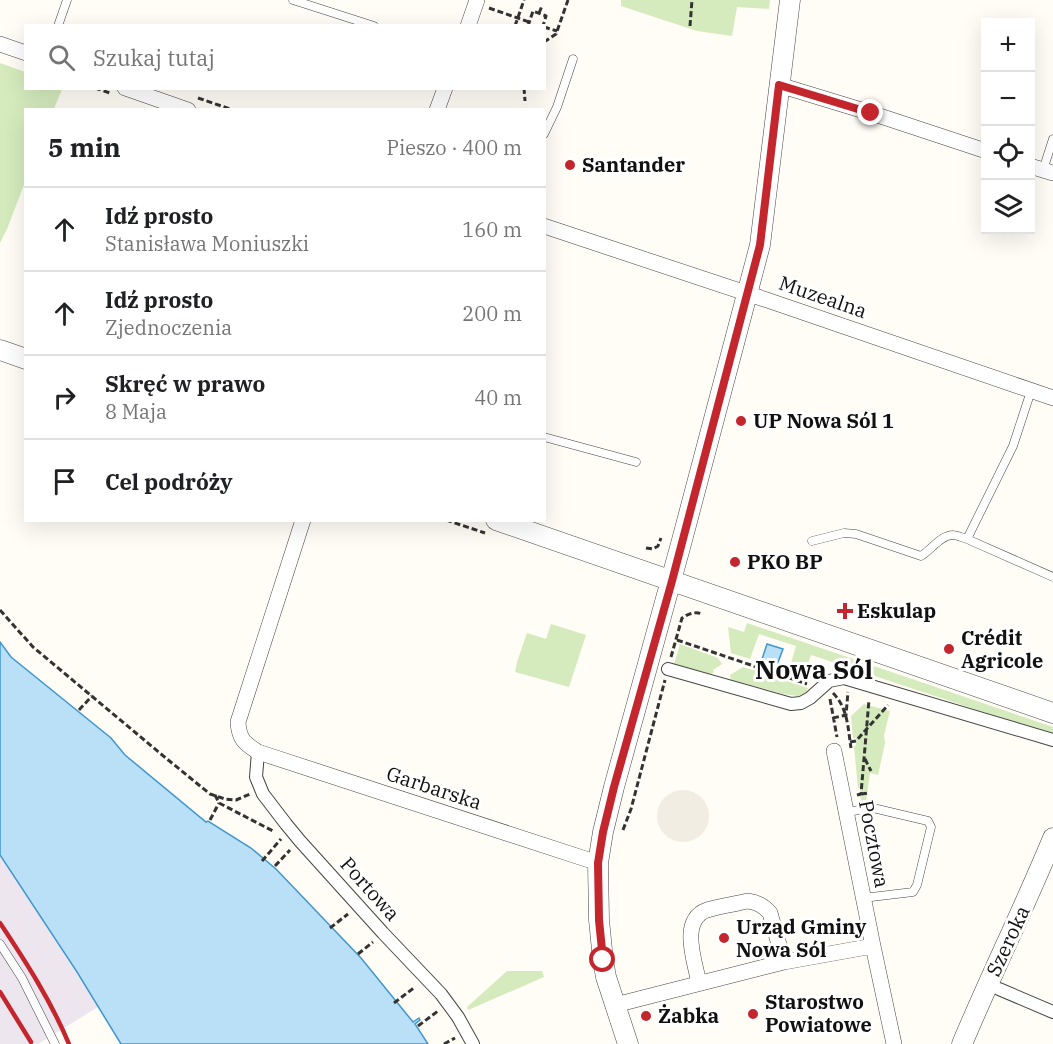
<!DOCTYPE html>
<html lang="pl">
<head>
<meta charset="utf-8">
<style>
	:root { --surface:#fff; --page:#f2f2f2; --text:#202124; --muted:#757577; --line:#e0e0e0 }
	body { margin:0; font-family:"IBM Plex Serif",serif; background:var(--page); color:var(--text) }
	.controls { position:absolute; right:18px; top:18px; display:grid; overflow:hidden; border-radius:0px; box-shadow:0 6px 24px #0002 }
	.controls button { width:54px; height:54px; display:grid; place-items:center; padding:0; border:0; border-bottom:2px solid var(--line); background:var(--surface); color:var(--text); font:30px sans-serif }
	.stop { position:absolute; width:18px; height:18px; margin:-14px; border:4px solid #c4262e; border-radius:50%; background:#fff }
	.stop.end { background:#c4262e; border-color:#fff; box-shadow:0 2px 6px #0008 }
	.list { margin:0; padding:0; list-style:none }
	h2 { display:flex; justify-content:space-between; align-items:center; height:78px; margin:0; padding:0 24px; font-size:26px }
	h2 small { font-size:20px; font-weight:400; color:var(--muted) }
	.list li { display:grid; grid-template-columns:39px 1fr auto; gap:18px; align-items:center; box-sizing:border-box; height:84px; padding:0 24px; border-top:2px solid var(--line) }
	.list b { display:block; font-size:22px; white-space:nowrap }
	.list p { margin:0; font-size:20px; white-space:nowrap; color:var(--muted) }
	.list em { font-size:20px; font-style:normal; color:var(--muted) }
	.icon { flex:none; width:33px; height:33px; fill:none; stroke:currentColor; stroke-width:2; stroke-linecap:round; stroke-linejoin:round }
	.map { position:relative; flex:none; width:1053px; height:1044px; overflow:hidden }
	.search { position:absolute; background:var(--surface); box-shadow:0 6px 24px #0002; left:24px; top:24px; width:522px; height:66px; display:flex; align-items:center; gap:15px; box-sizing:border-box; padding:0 21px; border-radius:0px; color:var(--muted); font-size:22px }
	.panel { position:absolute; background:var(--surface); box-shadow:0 6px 24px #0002; left:24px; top:108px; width:522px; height:414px; border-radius:0px }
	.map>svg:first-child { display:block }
	.industrial { fill:#eee6ef }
	.green { fill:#d5ebbd }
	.plaza { fill:#f1ede2 }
	.water { fill:#b9e0f7; stroke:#3f96cf; stroke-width:1.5 }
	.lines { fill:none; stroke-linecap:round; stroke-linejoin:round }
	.service-casing { stroke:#444; stroke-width:9 }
	.pedestrian-casing { stroke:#444; stroke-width:14 }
	.minor-casing { stroke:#444; stroke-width:16 }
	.tertiary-casing { stroke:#444; stroke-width:21 }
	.path { stroke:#333; stroke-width:3; stroke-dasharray:6 3; stroke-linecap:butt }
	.service { stroke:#fff; stroke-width:8 }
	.pedestrian { stroke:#fff; stroke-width:12 }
	.minor { stroke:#fff; stroke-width:15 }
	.tertiary { stroke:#fff; stroke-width:20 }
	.rail { stroke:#c4262e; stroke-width:4.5 }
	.route { stroke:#c4262e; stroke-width:8 }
	.poi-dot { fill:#c4262e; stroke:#fff; stroke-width:2 }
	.labels { text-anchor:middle; stroke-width:6; stroke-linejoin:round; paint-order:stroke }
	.poi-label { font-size:20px; font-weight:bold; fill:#111; stroke:#fff; text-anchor:start }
	.street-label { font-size:20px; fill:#111; stroke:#fff }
	.district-label { font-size:26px; font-weight:bold; fill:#111; stroke:#fff }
</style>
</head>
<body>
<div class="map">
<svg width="1053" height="1044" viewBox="0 0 1053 1044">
	<rect width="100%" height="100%" fill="#fffdf5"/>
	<path class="industrial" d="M 0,855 L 98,1007 L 38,1044 L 0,1044 Z"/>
	<path class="green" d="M 621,0 L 770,0 L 769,9 L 737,7 L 732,36 L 697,31 L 621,6 Z
		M 0,63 L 25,72 L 26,88 L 62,89 L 54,109 L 26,110 L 25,182 L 7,229 L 0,243 Z
		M 747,623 L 1053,727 L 1053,735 L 811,655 L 803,678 L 788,673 L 796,646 L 759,634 L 750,659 L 731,653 L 728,627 L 744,632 Z
		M 551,624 L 586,635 L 569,687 L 515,672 L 517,662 L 527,633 L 546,639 Z
		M 680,644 L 718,658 L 722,664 L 713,670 L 714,672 L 711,674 L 674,664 Z
		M 743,667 L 808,688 L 805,697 L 783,694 L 731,680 L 730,675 Z
		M 864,704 L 890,711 L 884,735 L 885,743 L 878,775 L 870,773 L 866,801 L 861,801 L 860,788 L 858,788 L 854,746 L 856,746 L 856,738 L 853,738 L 851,716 Z
		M 507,971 L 542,971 L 544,977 L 468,1010 L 467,1007 Z"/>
	<path class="plaza" d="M657 816a26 26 0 1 1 52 0a26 26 0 1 1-52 0Z"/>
	<path class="water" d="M 0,642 L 11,657 L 111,738 L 125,755 L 206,822 L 208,821 L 251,848 L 276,869 L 361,958 L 413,1022 L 419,1018 L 420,1020 L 415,1024 L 428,1044 L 121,1044 L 77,972 L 0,855 Z
		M 767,644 L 783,649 L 777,665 L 762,659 Z"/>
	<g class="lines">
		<defs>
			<path id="service" d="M 293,0 L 374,26
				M 58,26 L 67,0
				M 544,134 L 557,107 L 573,59
				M 1043,170 L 1053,139
				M 1031,391 L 1013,446 L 967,539 L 1053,577
				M 544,437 L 636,462
				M 812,541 L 844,533 L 856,534 L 921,556 C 931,550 941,535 953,535 C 957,535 963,538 967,539
				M 846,812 L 873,808 L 928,821 L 931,827 L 917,885 L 913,892 L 863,898
				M 0,944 L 22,978 L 55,1044"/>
			<path id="pedestrian" d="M 668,669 L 791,704 L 801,703 L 810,698 L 829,681 L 844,678 L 1053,740
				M 258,752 L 256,777 L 263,794 L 286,824 L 300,841 L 383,933 L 441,994 L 458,1017 L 473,1044
				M 999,989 L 1053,1012"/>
			<path id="minor" d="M 468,26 L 477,0
				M 0,44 L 26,53
				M 779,85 L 871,113 L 986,151
				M 125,88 L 188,110
				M 437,110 L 445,88
				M 1030,166 L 1053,173
				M 544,226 L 767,300 L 1053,398
				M 303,520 L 238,722 C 239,739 244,743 258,752 L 598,863
				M 834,751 L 873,946 L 894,1044
				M 699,983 C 695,962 679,920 707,910 C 720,906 735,904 748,901 C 757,902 764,906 770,913 L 784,962
				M 615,1005 L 784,962 L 873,946"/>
			<path id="tertiary" d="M 0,350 L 26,359
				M 496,520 L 1053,713
				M 628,1044 L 606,977 L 603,960 L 599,920 L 598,863 L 603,832 L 614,787 L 681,544 L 760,245 L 790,0
				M 962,1044 C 991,975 1024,908 1053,838"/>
		</defs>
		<use href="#service" class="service-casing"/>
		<use href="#pedestrian" class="pedestrian-casing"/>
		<use href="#minor" class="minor-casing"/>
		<use href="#tertiary" class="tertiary-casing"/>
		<path class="path" d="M 489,8 L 529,22
			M 539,13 L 542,6
			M 515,26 L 524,0
			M 528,26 L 533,11 L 546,16 L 543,26
			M 690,26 L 692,0
			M 544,27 L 557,31
			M 544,42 L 556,34 L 568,0
			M 95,88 L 110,93
			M 524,88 L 525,101
			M 198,98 L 233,110
			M 446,520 L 485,533
			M 646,548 L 653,549 L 658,546 L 661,538
			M 0,610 L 33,647 L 167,759 L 210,794 L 225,799 L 236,800 L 250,794
			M 677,640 L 807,684
			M 671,657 L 682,618 C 688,614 695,611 702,614
			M 833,693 C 848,708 848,729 851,748
			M 830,699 L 837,737
			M 79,710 L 92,696
			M 833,718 L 846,715 L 848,692
			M 850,742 L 856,741 L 888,705
			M 865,759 L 871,771
			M 861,794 L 868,793
			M 215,795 L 219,803 L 273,831
			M 857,795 L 861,794 L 869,700
			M 210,820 L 219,803
			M 623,830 L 631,809 L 665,680
			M 262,861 L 281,839
			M 275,866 L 290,850
			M 330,928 L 348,914
			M 358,954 L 373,942
			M 394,1003 L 415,987
			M 418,1026 L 438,1011
			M 444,1044 L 455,1038"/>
		<use href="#service" class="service"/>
		<use href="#pedestrian" class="pedestrian"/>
		<use href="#minor" class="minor"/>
		<use href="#tertiary" class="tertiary"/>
		<path class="rail" d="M 0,923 C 26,962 51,1001 69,1044
			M 0,992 L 31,1042"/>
	</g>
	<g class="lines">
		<path class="route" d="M 603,960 L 599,920 L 598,863 L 603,832 L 614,787 L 672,581 L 760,245 L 779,85 L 871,113"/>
	</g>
	<g class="poi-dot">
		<circle cx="570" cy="165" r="6"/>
		<circle cx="741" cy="421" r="6"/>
		<circle cx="735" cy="562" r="6"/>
		<path d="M842 602h6v6h6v6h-6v6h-6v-6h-6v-6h6z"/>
		<circle cx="949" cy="649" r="6"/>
		<circle cx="724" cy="938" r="6"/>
		<circle cx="753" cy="1014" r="6"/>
		<circle cx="646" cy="1016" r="6"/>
	</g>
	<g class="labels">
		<g class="poi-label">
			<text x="582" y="172">Santander</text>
			<text x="753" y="428">UP Nowa Sól 1</text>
			<text x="747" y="569">PKO BP</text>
			<text x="857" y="618">Eskulap</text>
			<text x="961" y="645">Crédit<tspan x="961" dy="23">Agricole</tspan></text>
			<text x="736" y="934">Urząd Gminy<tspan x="736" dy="23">Nowa Sól</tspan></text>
			<text x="765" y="1009">Starostwo<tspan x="765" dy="23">Powiatowe</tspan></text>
			<text x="658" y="1023">Żabka</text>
		</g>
		<g class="street-label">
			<text transform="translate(823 297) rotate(19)" y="7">Muzealna</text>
			<text transform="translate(434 788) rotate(18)" y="7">Garbarska</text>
			<text transform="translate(874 844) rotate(79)" y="7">Pocztowa</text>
			<text transform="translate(370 889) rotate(48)" y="7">Portowa</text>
			<text transform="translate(1008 941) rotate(-65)" y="7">Szeroka</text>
		</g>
		<g class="district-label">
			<text x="814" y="679">Nowa Sól</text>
		</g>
	</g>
</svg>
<div class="controls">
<button>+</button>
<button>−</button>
<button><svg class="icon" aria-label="locate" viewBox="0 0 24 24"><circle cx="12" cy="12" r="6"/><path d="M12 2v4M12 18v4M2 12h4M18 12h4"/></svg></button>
<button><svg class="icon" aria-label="layers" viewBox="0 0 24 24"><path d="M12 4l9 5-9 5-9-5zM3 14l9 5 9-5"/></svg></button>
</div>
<div class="stop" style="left:603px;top:960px"></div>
<div class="stop end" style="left:871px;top:113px"></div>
<div class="search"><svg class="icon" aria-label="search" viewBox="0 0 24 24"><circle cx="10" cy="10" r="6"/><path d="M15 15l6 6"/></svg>Szukaj tutaj</div>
<section class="panel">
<h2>5 min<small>Pieszo · 400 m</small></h2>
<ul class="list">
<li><svg class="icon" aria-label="ahead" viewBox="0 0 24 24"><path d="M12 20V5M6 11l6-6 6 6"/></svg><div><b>Idź prosto</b><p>Stanisława Moniuszki</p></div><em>160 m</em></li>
<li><svg class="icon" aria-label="ahead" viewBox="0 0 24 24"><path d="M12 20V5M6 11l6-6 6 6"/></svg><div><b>Idź prosto</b><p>Zjednoczenia</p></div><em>200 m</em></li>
<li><svg class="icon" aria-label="right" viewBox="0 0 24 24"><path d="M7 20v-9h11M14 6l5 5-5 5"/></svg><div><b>Skręć w prawo</b><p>8 Maja</p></div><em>40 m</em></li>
<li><svg class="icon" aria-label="arrive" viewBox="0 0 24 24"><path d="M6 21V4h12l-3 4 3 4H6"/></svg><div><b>Cel podróży</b></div></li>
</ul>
</section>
</div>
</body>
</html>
